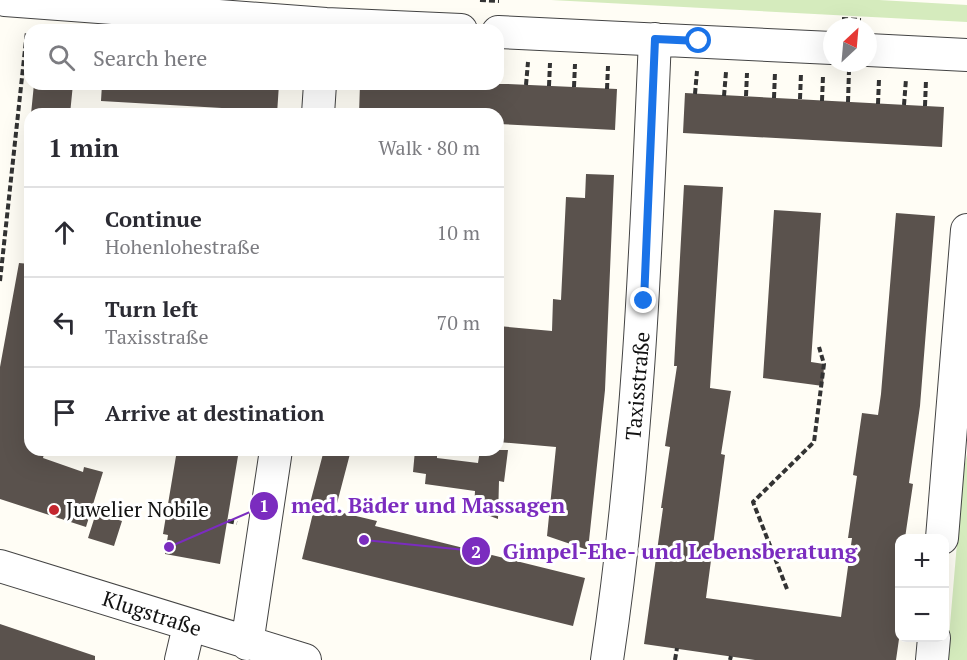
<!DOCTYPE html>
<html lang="en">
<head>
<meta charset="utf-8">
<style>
	:root { --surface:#fff; --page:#f2f2f3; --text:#2b2b33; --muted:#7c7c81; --line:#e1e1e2 }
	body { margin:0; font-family:"PT Serif",serif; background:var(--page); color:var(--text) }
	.controls { position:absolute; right:18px; bottom:18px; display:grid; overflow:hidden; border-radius:12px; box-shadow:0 6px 24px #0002 }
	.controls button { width:54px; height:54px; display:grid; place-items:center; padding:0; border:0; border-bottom:2px solid var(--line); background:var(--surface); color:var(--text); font:30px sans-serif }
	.compass { position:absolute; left:823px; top:18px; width:54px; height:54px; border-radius:50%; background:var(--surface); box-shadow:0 6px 24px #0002; rotate:26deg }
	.stop { position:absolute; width:18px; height:18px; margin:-14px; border:4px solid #1a73e8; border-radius:50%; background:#fff }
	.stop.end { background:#1a73e8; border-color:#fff; box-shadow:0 2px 6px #0008 }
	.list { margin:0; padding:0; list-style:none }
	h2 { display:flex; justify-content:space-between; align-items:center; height:78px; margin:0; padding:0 24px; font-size:26px }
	h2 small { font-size:20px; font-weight:400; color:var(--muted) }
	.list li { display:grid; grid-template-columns:39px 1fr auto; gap:18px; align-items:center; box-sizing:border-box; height:90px; padding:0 24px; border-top:2px solid var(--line) }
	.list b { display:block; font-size:22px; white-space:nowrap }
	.list p { margin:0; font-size:20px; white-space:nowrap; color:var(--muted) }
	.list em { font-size:20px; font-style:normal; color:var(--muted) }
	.icon { flex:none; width:33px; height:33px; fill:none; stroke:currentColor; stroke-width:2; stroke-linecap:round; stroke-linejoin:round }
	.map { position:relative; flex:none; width:967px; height:660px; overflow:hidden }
	.search { position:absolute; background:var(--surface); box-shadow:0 6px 24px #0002; left:24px; top:24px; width:480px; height:66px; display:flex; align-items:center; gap:15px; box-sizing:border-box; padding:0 21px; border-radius:18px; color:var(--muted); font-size:22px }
	.panel { position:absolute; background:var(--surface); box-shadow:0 6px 24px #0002; left:24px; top:108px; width:480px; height:348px; border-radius:18px }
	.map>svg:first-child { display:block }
	.green { fill:#d5ebbd }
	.building { fill:#5a524d }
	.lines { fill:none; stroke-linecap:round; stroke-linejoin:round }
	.street-casing { stroke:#444; stroke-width:34 }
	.path { stroke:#333; stroke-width:4; stroke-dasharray:6 3; stroke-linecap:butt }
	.street { stroke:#fff; stroke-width:32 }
	.route { stroke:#1a73e8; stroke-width:8 }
	.poi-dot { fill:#c4262e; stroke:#fff; stroke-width:2 }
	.labels { text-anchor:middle; stroke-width:6; stroke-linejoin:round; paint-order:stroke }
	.street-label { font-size:21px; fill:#111; stroke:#fff }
	.poi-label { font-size:21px; fill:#111; stroke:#fff; text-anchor:start }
	.leader { fill:none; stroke:#7b2cbf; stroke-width:2 }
	.callout-dot { fill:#7b2cbf; stroke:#fff; stroke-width:2 }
	.mark-label { font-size:18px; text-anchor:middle; font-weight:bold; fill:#fff }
	.callout-label { font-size:22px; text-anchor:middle; font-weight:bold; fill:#7b2cbf; stroke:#fff; stroke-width:6; stroke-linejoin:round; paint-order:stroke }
</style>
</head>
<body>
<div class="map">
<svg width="967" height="660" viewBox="0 0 967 660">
	<rect width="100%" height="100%" fill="#fffdf5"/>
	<path class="green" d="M 551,0 L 879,0 L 967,5 L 967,22 Z
		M 967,454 L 967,660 L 947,660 L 963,473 Z"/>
	<path class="building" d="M 34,84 L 73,84 L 70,114 L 31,114 Z
		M 102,84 L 279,84 L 277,114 L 238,114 L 239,109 L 101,101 Z
		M 360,84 L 508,84 L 617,89 L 615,130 L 498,124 L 498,114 L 359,114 Z
		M 685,93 L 944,107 L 942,147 L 683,133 Z
		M 586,174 L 614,175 L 605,390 L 588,550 L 547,536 L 556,447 L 498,442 L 498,326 L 552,331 L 553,299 L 561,300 L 566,197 L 585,198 Z
		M 684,185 L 723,187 L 710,388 L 731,391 L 721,454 L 725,455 L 706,598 L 841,617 L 852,538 L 848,538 L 857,476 L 853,475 L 862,413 L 878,415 L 881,394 L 896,213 L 935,216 L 920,406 L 909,483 L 913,484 L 905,538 L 900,538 L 900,632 L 896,660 L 755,660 L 644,644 L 663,508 L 661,508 L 670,447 L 665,446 L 677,366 L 674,366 Z
		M 774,210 L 821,213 L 811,362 L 824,364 L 823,386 L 763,378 Z
		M 19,263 L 30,264 L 30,450 L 45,450 L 43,458 L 83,472 L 84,467 L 103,472 L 86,527 L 0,499 L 0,367 Z
		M 177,450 L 239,450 L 220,564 L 165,554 L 168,535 L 163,534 Z
		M 324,450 L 351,450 L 335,511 L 377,521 L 375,526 L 585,578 L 573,626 L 302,559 L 313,513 L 308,511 Z
		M 415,450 L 437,450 L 437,458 L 478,463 L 480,450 L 508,450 L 504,482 L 499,481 L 498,519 L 474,510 L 475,491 L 425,484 L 426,474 L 413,472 Z
		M 96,513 L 122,521 L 114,546 L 88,538 Z
		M 0,624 L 95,656 L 95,660 L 0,660 Z"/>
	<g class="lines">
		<defs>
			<path id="street" d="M 5,0 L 326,24 L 461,30
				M 498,32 L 832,48
				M 868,50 L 967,55
				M 318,114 L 320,84
				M 942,538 L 967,230
				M 0,566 L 305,660
				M 247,644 L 276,450
				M 181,660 L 189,626
				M 607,660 C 638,453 646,248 655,39
				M 932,660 L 934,638"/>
		</defs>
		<use href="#street" class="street-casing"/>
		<path class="path" d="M 480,0 L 499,1
			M 842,19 L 861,20
			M 526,85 L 528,62
			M 549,86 L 550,63
			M 574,87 L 575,64
			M 607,89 L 608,66
			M 695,94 L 697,71
			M 724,96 L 726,72
			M 746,96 L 747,73
			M 774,98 L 775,72
			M 800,99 L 801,73
			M 822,101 L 823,76
			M 848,102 L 849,70
			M 878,104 L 879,79
			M 904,105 L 906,79
			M 925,106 L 926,80
			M 0,281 L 27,31
			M 228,521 L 237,523
			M 787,589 L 753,502 L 814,442 L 824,364 L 819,347
			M 675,660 L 677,648
			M 730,660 L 731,656"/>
		<use href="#street" class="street"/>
	</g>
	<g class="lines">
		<path class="route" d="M 644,301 L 655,39 L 699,41"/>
	</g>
	<circle class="poi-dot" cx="54" cy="510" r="6"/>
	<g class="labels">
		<g class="street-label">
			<text transform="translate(638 386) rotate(-85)" y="7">Taxisstraße</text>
			<text transform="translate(152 614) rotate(18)" y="7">Klugstraße</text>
		</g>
		<g class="poi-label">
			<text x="66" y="517">Juwelier Nobile</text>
		</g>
	</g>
	<path class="leader" d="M169 547L264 506M364 540L476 551"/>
	<g class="callout-dot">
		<circle cx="169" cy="547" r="6"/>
		<circle cx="364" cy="540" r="6"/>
		<circle cx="264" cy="506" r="15"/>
		<circle cx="476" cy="551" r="15"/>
	</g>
	<g class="mark-label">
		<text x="264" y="512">1</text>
		<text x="476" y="558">2</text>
	</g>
	<g class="callout-label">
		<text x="428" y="513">med. Bäder und Massagen</text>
		<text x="680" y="559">Gimpel-Ehe- und Lebensberatung</text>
	</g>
</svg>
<div class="controls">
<button>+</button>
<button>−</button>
</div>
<svg class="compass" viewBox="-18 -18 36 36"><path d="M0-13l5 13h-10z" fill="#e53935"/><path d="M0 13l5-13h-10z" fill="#7c7c81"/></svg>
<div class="stop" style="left:699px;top:41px"></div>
<div class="stop end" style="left:644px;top:301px"></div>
<div class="search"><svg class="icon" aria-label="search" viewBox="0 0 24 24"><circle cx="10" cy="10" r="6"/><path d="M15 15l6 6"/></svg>Search here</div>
<section class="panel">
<h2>1 min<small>Walk · 80 m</small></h2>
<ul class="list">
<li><svg class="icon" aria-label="ahead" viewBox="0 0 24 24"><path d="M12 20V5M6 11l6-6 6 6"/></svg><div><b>Continue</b><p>Hohenlohestraße</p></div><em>10 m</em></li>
<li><svg class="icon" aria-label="left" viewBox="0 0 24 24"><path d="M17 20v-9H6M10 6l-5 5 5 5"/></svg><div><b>Turn left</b><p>Taxisstraße</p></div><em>70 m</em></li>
<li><svg class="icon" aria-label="arrive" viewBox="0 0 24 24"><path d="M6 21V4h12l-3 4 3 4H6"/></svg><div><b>Arrive at destination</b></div></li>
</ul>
</section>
</div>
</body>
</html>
